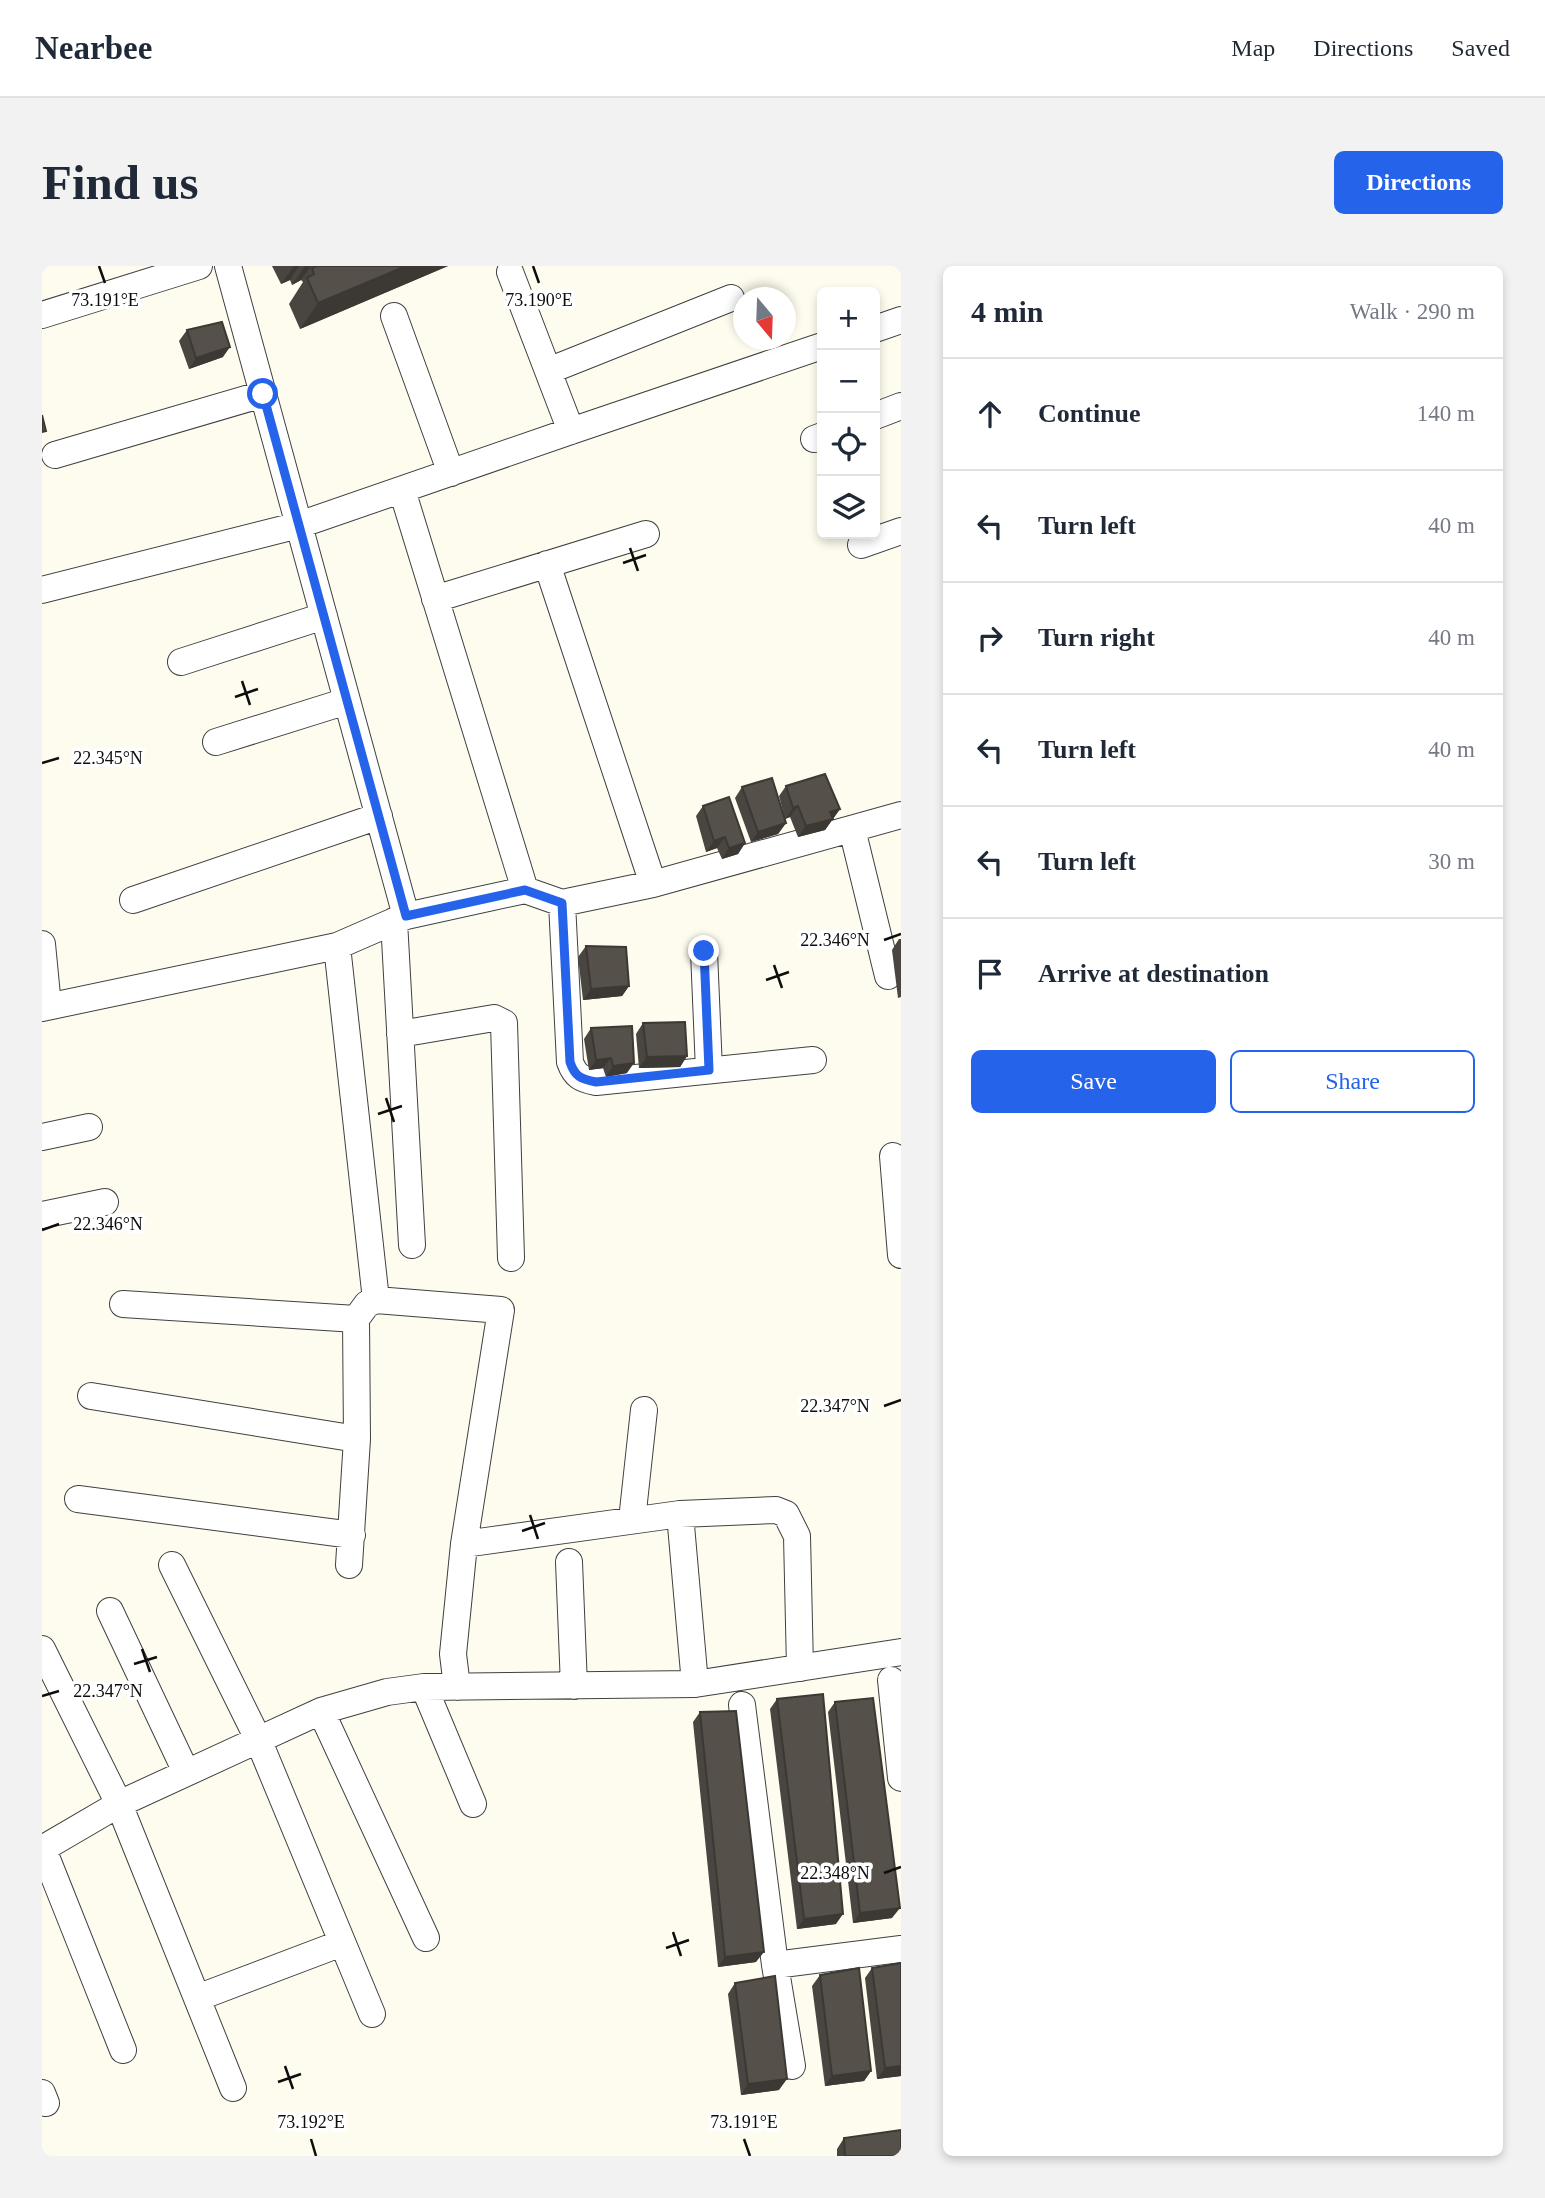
<!DOCTYPE html>
<html lang="en">
<head>
<meta charset="utf-8">
<style>
	:root { --surface:#fff; --page:#f2f2f3; --text:#1f2937; --muted:#747a83; --line:#e0e1e3; --accent:#2563eb }
	body { margin:0; font-family:Georgia,serif; background:var(--page); color:var(--text) }
	.controls { position:absolute; right:21px; top:21px; display:grid; overflow:hidden; border-radius:10px; box-shadow:0 4px 10px #0003 }
	.controls button { width:63px; height:63px; display:grid; place-items:center; padding:0; border:0; border-bottom:2px solid var(--line); background:var(--surface); color:var(--text); font:35px sans-serif }
	.compass { position:absolute; left:691px; top:21px; width:63px; height:63px; border-radius:50%; background:var(--surface); box-shadow:0 4px 10px #0003; rotate:161deg }
	.stop { position:absolute; width:21px; height:21px; margin:-16px; border:5px solid #2563eb; border-radius:50%; background:#fff }
	.stop.end { background:#2563eb; border-color:#fff; box-shadow:0 2px 7px #0008 }
	.list { margin:0; padding:0; list-style:none }
	h2 { display:flex; justify-content:space-between; align-items:center; height:91px; margin:0; padding:0 28px; font-size:30px }
	h2 small { font-size:23px; font-weight:400; color:var(--muted) }
	.list li { display:grid; grid-template-columns:46px 1fr auto; gap:21px; align-items:center; box-sizing:border-box; height:112px; padding:0 28px; border-top:2px solid var(--line) }
	.list b { display:block; font-size:26px; white-space:nowrap }
	.list em { font-size:23px; font-style:normal; color:var(--muted) }
	.actions { display:flex; gap:14px; padding:21px 28px }
	.actions a { flex:1; padding:16px 0; border:2px solid var(--accent); border-radius:10px; text-align:center; font-size:24px; color:var(--accent) }
	.actions .main { background:var(--accent); color:#fff }
	.icon { flex:none; width:38px; height:38px; fill:none; stroke:currentColor; stroke-width:2; stroke-linecap:round; stroke-linejoin:round }
	.map { position:relative; flex:none; width:859px; height:1890px; overflow:hidden; border-radius:10px }
	header { display:flex; align-items:center; gap:42px; box-sizing:border-box; height:98px; padding:0 35px; background:var(--surface); border-bottom:2px solid var(--line) }
	header strong { font-size:33px }
	nav { display:flex; gap:38px; margin-inline-start:auto; font-size:24px }
	.intro { display:flex; align-items:center; justify-content:space-between; box-sizing:border-box; height:168px; padding:0 42px }
	h1 { margin:0; font-size:49px }
	.button { padding:18px 32px; border-radius:10px; background:var(--accent); color:#fff; font-size:24px; font-weight:700 }
	main { display:flex; gap:42px; padding:0 42px }
	aside { flex:1; background:var(--surface); border-radius:10px; box-shadow:0 4px 10px #0003 }
	.map>svg:first-child { display:block }
	.lines { fill:none; stroke-linecap:round; stroke-linejoin:round }
	.minor-casing { stroke:#404040; stroke-width:28 }
	.minor { stroke:#fff; stroke-width:26 }
	.wall { fill:#494540 }
	.shaded-wall { fill:#3c3834 }
	.building { fill:#55504a; stroke:#3c3834; stroke-width:2 }
	.route { stroke:#2563eb; stroke-width:9 }
	.ticks { fill:none; stroke:#0d0d0d; stroke-width:2.5 }
	.ticks-label { font-size:18px; text-anchor:middle; fill:#0d0d0d; stroke:#fff; stroke-width:7; stroke-linejoin:round; paint-order:stroke }
</style>
</head>
<body>
<header>
<strong>Nearbee</strong>
<nav><a>Map</a><a>Directions</a><a>Saved</a></nav>
</header>
<div class="intro"><h1>Find us</h1><a class="button">Directions</a></div>
<main>
<div class="map">
<svg width="859" height="1890" viewBox="0 0 859 1890">
	<rect width="100%" height="100%" fill="#fdfcee"/>
	<g class="lines">
		<defs>
			<path id="minor" d="M 186,0 L 364,650
				M 468,6 L 529,165
				M 0,49 L 157,0
				M 352,50 L 409,207
				M 833,63 L 859,54
				M 506,105 L 689,32
				M 833,150 L 859,140
				M 772,173 L 780,170
				M 13,189 L 221,128
				M 360,224 L 483,624
				M 819,279 L 859,265
				M 505,298 L 611,618
				M 0,324 L 257,259 L 529,165 L 780,80
				M 393,333 L 604,268
				M 139,396 L 282,350
				M 174,476 L 305,435
				M 810,563 L 846,710
				M 91,634 L 337,550
				M 520,637 L 528,796 C 533,810 539,813 554,816 L 771,794
				M 352,655 L 370,979
				M 0,678 L 6,740
				M 295,680 L 334,1034 L 325,1038 L 314,1053 L 315,1173 L 307,1299
				M 662,686 L 667,804
				M 0,742 L 295,680 L 364,650 L 483,624 L 520,637 L 611,618 L 859,549
				M 358,768 L 452,752 L 462,757 L 469,992
				M 0,871 L 47,861
				M 851,890 L 859,989
				M 0,949 L 63,936
				M 334,1034 L 459,1044 L 422,1278 L 411,1388 L 415,1421
				M 81,1038 L 314,1053
				M 49,1130 L 315,1173
				M 36,1233 L 310,1269
				M 638,1248 L 653,1418
				M 590,1254 L 602,1144
				M 422,1278 L 638,1248 L 734,1244 L 744,1248 L 755,1270 L 758,1402
				M 527,1296 L 532,1420
				M 130,1299 L 216,1473 L 330,1748
				M 68,1345 L 144,1506
				M 0,1383 L 77,1538 L 191,1822
				M 849,1414 L 859,1512
				M 382,1421 L 431,1538
				M 700,1439 L 733,1699 L 750,1800
				M 279,1445 L 384,1672
				M 0,1583 L 77,1538 L 279,1445 L 345,1426 L 382,1421 L 653,1418 L 859,1386
				M 1,1583 L 81,1784
				M 733,1699 L 859,1683
				M 155,1732 L 300,1677
				M 0,1827 L 4,1837"/>
		</defs>
		<use href="#minor" class="minor-casing"/>
		<use href="#minor" class="minor"/>
	</g>
	<path class="wall" d="M 230,0 L 406,0 L 258,63 L 247,38 L 261,16 L 259,14 L 250,19 L 248,14 L 239,18 Z
		M 145,64 L 181,91 L 147,103 L 137,75 Z
		M 744,520 L 798,543 L 783,564 L 756,571 L 748,551 L 743,553 L 737,530 Z
		M 700,521 L 744,557 L 736,568 L 709,576 L 693,532 Z
		M 661,540 L 703,577 L 696,588 L 680,593 L 675,582 L 664,586 L 654,550 Z
		M 857,673 L 859,673 L 859,731 L 856,732 L 850,684 Z
		M 544,680 L 587,720 L 580,730 L 541,734 L 536,691 Z
		M 601,757 L 645,790 L 638,801 L 597,802 L 594,768 Z
		M 549,762 L 585,807 L 564,811 L 561,802 L 547,804 L 542,773 Z
		M 735,1433 L 794,1658 L 755,1663 L 728,1443 Z
		M 793,1436 L 850,1652 L 811,1657 L 786,1446 Z
		M 658,1446 L 714,1696 L 676,1701 L 651,1456 Z
		M 859,1697 L 859,1810 L 835,1813 L 823,1712 L 830,1702 Z
		M 778,1709 L 829,1805 L 822,1815 L 783,1820 L 770,1720 Z
		M 693,1717 L 737,1824 L 699,1829 L 686,1728 Z
		M 802,1872 L 859,1890 L 795,1890 L 795,1883 Z"/>
	<path class="shaded-wall" d="M 252,0 L 257,0 L 248,14 L 239,18 Z
		M 263,0 L 269,0 L 259,14 L 250,19 Z
		M 364,0 L 406,0 L 258,63 L 276,37 Z
		M 188,81 L 181,91 L 147,103 L 154,92 Z
		M 756,540 L 748,551 L 743,553 L 751,542 Z
		M 798,543 L 783,564 L 756,571 L 764,560 L 788,546 Z
		M 744,557 L 736,568 L 709,576 L 716,566 Z
		M 683,571 L 675,582 L 664,586 L 672,575 Z
		M 703,577 L 696,588 L 680,593 L 687,582 Z
		M 587,720 L 580,730 L 541,734 L 549,723 Z
		M 645,790 L 638,801 L 597,802 L 605,791 Z
		M 569,792 L 561,802 L 547,804 L 554,794 Z
		M 592,797 L 585,807 L 564,811 L 571,800 Z
		M 858,1642 L 850,1652 L 811,1657 L 818,1647 Z
		M 801,1648 L 794,1658 L 755,1663 L 762,1653 Z
		M 722,1686 L 714,1696 L 676,1701 L 683,1691 Z
		M 859,1800 L 859,1810 L 835,1813 L 843,1802 Z
		M 829,1805 L 822,1815 L 783,1820 L 790,1810 Z
		M 745,1813 L 737,1824 L 699,1829 L 706,1818 Z"/>
	<path class="building" d="M 275,0 L 364,0 L 276,37 L 265,12 L 272,8 L 270,2 Z
		M 180,56 L 188,81 L 154,92 L 145,64 Z
		M 0,149 L 4,165 L 0,166 Z
		M 783,508 L 798,543 L 788,546 L 791,553 L 764,560 L 756,540 L 751,542 L 744,520 Z
		M 730,512 L 744,557 L 716,566 L 700,521 Z
		M 687,531 L 703,577 L 687,582 L 683,571 L 672,575 L 661,540 Z
		M 544,680 L 584,681 L 587,720 L 549,723 Z
		M 643,756 L 645,790 L 605,791 L 601,757 Z
		M 590,760 L 592,797 L 571,800 L 569,792 L 554,794 L 549,762 Z
		M 781,1428 L 801,1648 L 762,1653 L 735,1433 Z
		M 831,1432 L 858,1642 L 818,1647 L 793,1436 Z
		M 694,1445 L 722,1686 L 683,1691 L 658,1446 Z
		M 859,1697 L 859,1800 L 843,1802 L 830,1702 Z
		M 817,1702 L 829,1805 L 790,1810 L 778,1709 Z
		M 733,1710 L 745,1813 L 706,1818 L 693,1717 Z
		M 859,1864 L 859,1890 L 803,1890 L 802,1872 Z"/>
	<g class="lines">
		<path class="route" d="M 221,128 L 364,650 L 483,624 L 520,637 L 528,796 C 533,811 539,813 554,816 L 667,804 L 662,685"/>
	</g>
	<path class="ticks" d="M 57,0 L 63,17M 491,0 L 497,17M 588,282 L 596,305M 581,297 L 604,289M 200,415 L 208,439M 193,431 L 216,423M 0,497 L 17,492M 842,674 L 859,668M 732,699 L 740,722M 724,714 L 747,706M 344,832 L 352,856M 336,848 L 360,840M 0,964 L 17,958M 842,1140 L 859,1134M 488,1249 L 496,1273M 480,1265 L 503,1257M 100,1383 L 108,1406M 92,1398 L 115,1391M 0,1430 L 17,1425M 842,1607 L 859,1601M 631,1666 L 639,1690M 624,1682 L 647,1674M 243,1800 L 251,1823M 236,1816 L 259,1808M 269,1873 L 274,1890M 702,1873 L 708,1890"/>
	<g class="ticks-label">
		<text x="63" y="40">73.191°E</text>
		<text x="497" y="40">73.190°E</text>
		<text x="66" y="498">22.345°N</text>
		<text x="793" y="680">22.346°N</text>
		<text x="66" y="964">22.346°N</text>
		<text x="793" y="1146">22.347°N</text>
		<text x="66" y="1431">22.347°N</text>
		<text x="793" y="1613">22.348°N</text>
		<text x="269" y="1862">73.192°E</text>
		<text x="702" y="1862">73.191°E</text>
	</g>
</svg>
<div class="controls">
<button>+</button>
<button>−</button>
<button><svg class="icon" aria-label="locate" viewBox="0 0 24 24"><circle cx="12" cy="12" r="6"/><path d="M12 2v4M12 18v4M2 12h4M18 12h4"/></svg></button>
<button><svg class="icon" aria-label="layers" viewBox="0 0 24 24"><path d="M12 4l9 5-9 5-9-5zM3 14l9 5 9-5"/></svg></button>
</div>
<svg class="compass" viewBox="-18 -18 36 36"><path d="M0-13l5 13h-10z" fill="#e53935"/><path d="M0 13l5-13h-10z" fill="#747a83"/></svg>
<div class="stop" style="left:221px;top:128px"></div>
<div class="stop end" style="left:662px;top:685px"></div>
</div>
<aside>
<h2>4 min<small>Walk · 290 m</small></h2>
<ul class="list">
<li><svg class="icon" aria-label="ahead" viewBox="0 0 24 24"><path d="M12 20V5M6 11l6-6 6 6"/></svg><div><b>Continue</b></div><em>140 m</em></li>
<li><svg class="icon" aria-label="left" viewBox="0 0 24 24"><path d="M17 20v-9H6M10 6l-5 5 5 5"/></svg><div><b>Turn left</b></div><em>40 m</em></li>
<li><svg class="icon" aria-label="right" viewBox="0 0 24 24"><path d="M7 20v-9h11M14 6l5 5-5 5"/></svg><div><b>Turn right</b></div><em>40 m</em></li>
<li><svg class="icon" aria-label="left" viewBox="0 0 24 24"><path d="M17 20v-9H6M10 6l-5 5 5 5"/></svg><div><b>Turn left</b></div><em>40 m</em></li>
<li><svg class="icon" aria-label="left" viewBox="0 0 24 24"><path d="M17 20v-9H6M10 6l-5 5 5 5"/></svg><div><b>Turn left</b></div><em>30 m</em></li>
<li><svg class="icon" aria-label="arrive" viewBox="0 0 24 24"><path d="M6 21V4h12l-3 4 3 4H6"/></svg><div><b>Arrive at destination</b></div></li>
</ul>
<div class="actions"><a class="main">Save</a><a>Share</a></div>
</aside>
</main>
</body>
</html>
